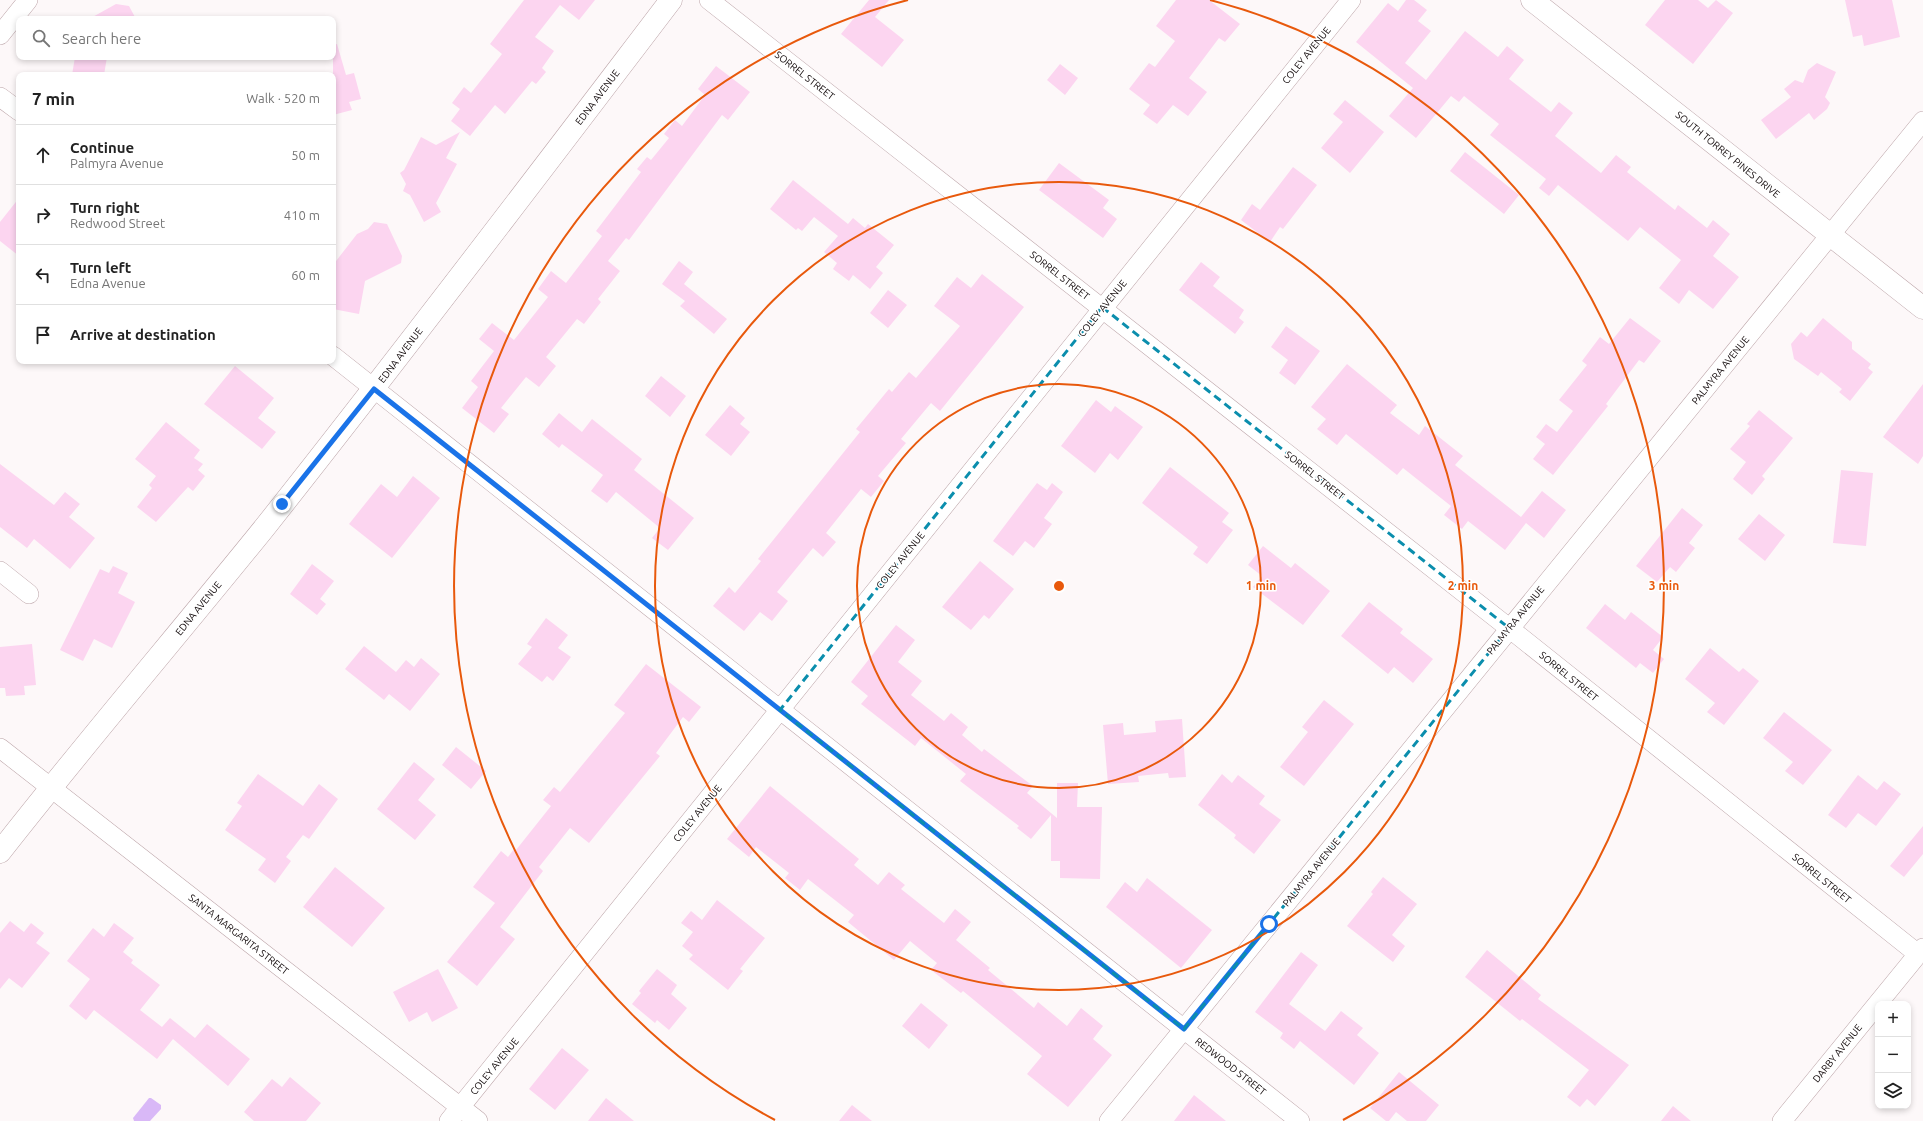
<!DOCTYPE html>
<html lang="en">
<head>
<meta charset="utf-8">
<style>
	:root { --surface:#fff; --page:#f6f6f6; --text:#222; --muted:#767676; --line:#e0e0e0 }
	body { margin:0; font-family:Ubuntu,sans-serif; background:var(--page); color:var(--text) }
	.controls { position:absolute; right:12px; bottom:12px; display:grid; overflow:hidden; border-radius:8px; box-shadow:0 2px 6px #0003 }
	.controls button { width:36px; height:36px; display:grid; place-items:center; padding:0; border:0; border-bottom:1px solid var(--line); background:var(--surface); color:var(--text); font:20px sans-serif }
	.stop { position:absolute; width:12px; height:12px; margin:-9px; border:3px solid #1a73e8; border-radius:50%; background:#fff }
	.stop.end { background:#1a73e8; border-color:#fff; box-shadow:0 1px 4px #0008 }
	.list { margin:0; padding:0; list-style:none }
	h2 { display:flex; justify-content:space-between; align-items:center; height:52px; margin:0; padding:0 16px; font-size:17px }
	h2 small { font-size:13px; font-weight:400; color:var(--muted) }
	.list li { display:grid; grid-template-columns:26px 1fr auto; gap:12px; align-items:center; box-sizing:border-box; height:60px; padding:0 16px; border-top:1px solid var(--line) }
	.list b { display:block; font-size:15px; white-space:nowrap }
	.list p { margin:0; font-size:13px; white-space:nowrap; color:var(--muted) }
	.list em { font-size:13px; font-style:normal; color:var(--muted) }
	.icon { flex:none; width:22px; height:22px; fill:none; stroke:currentColor; stroke-width:2; stroke-linecap:round; stroke-linejoin:round }
	.map { position:relative; flex:none; width:1923px; height:1121px; overflow:hidden }
	.search { position:absolute; background:var(--surface); box-shadow:0 2px 6px #0003; left:16px; top:16px; width:320px; height:44px; display:flex; align-items:center; gap:10px; box-sizing:border-box; padding:0 14px; border-radius:8px; color:var(--muted); font-size:15px }
	.panel { position:absolute; background:var(--surface); box-shadow:0 2px 6px #0003; left:16px; top:72px; width:320px; height:292px; border-radius:8px }
	.map>svg:first-child { display:block }
	.water { fill:#d9b8f7 }
	.building { fill:#fcd5f0 }
	.lines { fill:none; stroke-linecap:round; stroke-linejoin:round }
	.street-casing { stroke:#bca4a8; stroke-width:20 }
	.secondary-casing { stroke:#bca4a8; stroke-width:23 }
	.street { stroke:#fff; stroke-width:19 }
	.secondary { stroke:#fff; stroke-width:22 }
	.route { stroke:#1a73e8; stroke-width:5 }
	.marked { fill:none; stroke:#0b8ead; stroke-width:3; stroke-dasharray:8 5; stroke-linejoin:round }
	.ring { fill:none; stroke:#e8590c; stroke-width:2 }
	.labels { text-anchor:middle; stroke-width:3; stroke-linejoin:round; paint-order:stroke }
	.street-label { font-size:10px; fill:#130b0c; stroke:#fff }
	.centre { fill:#e8590c; stroke:#fff; stroke-width:2 }
	.ring-label { font-size:12px; text-anchor:middle; font-weight:bold; fill:#e8590c; stroke:#fff; stroke-width:3; stroke-linejoin:round; paint-order:stroke }
</style>
</head>
<body>
<div class="map">
<svg width="1923" height="1121" viewBox="0 0 1923 1121">
	<rect width="100%" height="100%" fill="#fdf8f9"/>
	<path class="water" d="M 149,1098 L 151,1098 L 161,1105 L 161,1109 L 150,1121 L 134,1121 L 133,1118 Z"/>
	<path class="building" d="M 524,0 L 595,0 L 579,20 L 560,5 L 535,37 L 554,51 L 542,68 L 546,72 L 536,84 L 532,81 L 505,114 L 495,105 L 470,136 L 451,121 L 460,109 L 452,103 L 464,87 L 471,93 L 502,54 L 490,44 Z
		M 869,0 L 889,0 L 875,17 L 904,40 L 882,67 L 841,34 Z
		M 1176,0 L 1209,0 L 1240,24 L 1225,42 L 1219,38 L 1189,78 L 1207,92 L 1188,116 L 1173,105 L 1157,124 L 1143,114 L 1150,105 L 1129,89 L 1149,63 L 1155,67 L 1175,41 L 1156,26 Z
		M 1406,0 L 1414,0 L 1427,10 L 1418,21 L 1431,31 L 1405,63 L 1426,80 L 1465,31 L 1498,57 L 1507,46 L 1524,60 L 1509,79 L 1551,112 L 1559,102 L 1573,113 L 1555,136 L 1601,173 L 1616,155 L 1631,167 L 1627,172 L 1675,210 L 1678,205 L 1707,228 L 1713,220 L 1730,234 L 1713,256 L 1739,277 L 1713,309 L 1689,290 L 1679,304 L 1659,288 L 1681,260 L 1640,227 L 1628,241 L 1558,185 L 1549,196 L 1539,188 L 1546,179 L 1490,135 L 1499,124 L 1464,96 L 1459,102 L 1451,96 L 1416,138 L 1389,116 L 1413,88 L 1356,42 L 1388,3 L 1398,11 Z
		M 1665,0 L 1698,0 L 1708,8 L 1716,0 L 1733,13 L 1693,64 L 1645,25 Z
		M 1845,0 L 1892,0 L 1900,37 L 1864,46 L 1862,35 L 1853,37 Z
		M 116,4 L 129,6 L 136,19 L 89,19 Z
		M 337,44 L 346,75 L 354,73 L 361,99 L 349,102 L 352,110 L 333,115 L 333,45 Z
		M 75,57 L 107,57 L 104,75 L 72,75 Z
		M 1817,63 L 1836,72 L 1825,97 L 1830,103 L 1827,109 L 1814,120 L 1809,113 L 1776,139 L 1761,120 L 1791,97 L 1784,89 L 1795,80 L 1803,83 L 1808,70 Z
		M 1060,64 L 1078,78 L 1065,95 L 1047,80 Z
		M 716,66 L 750,92 L 728,120 L 722,115 L 629,240 L 626,238 L 608,261 L 620,271 L 598,299 L 601,302 L 584,324 L 577,319 L 546,357 L 556,366 L 539,387 L 526,377 L 501,408 L 509,414 L 494,433 L 462,408 L 478,387 L 471,381 L 494,351 L 479,339 L 492,323 L 514,340 L 548,297 L 538,289 L 551,271 L 566,283 L 602,236 L 596,231 L 641,172 L 637,169 L 647,157 L 651,160 L 669,138 L 664,134 L 675,120 L 682,126 L 705,95 L 698,89 Z
		M 1345,100 L 1384,132 L 1350,173 L 1321,148 L 1343,122 L 1333,114 Z
		M 460,132 L 446,158 L 457,164 L 436,203 L 441,212 L 424,222 L 410,195 L 403,191 L 406,184 L 400,173 L 404,170 L 421,137 L 436,145 Z
		M 1465,152 L 1519,195 L 1504,214 L 1450,171 Z
		M 1059,163 L 1109,200 L 1103,208 L 1117,219 L 1103,238 L 1039,190 Z
		M 1293,167 L 1317,185 L 1283,229 L 1280,227 L 1270,242 L 1241,220 L 1252,204 L 1260,210 Z
		M 793,180 L 848,224 L 853,218 L 865,228 L 868,224 L 894,245 L 876,267 L 883,273 L 870,289 L 853,275 L 849,281 L 833,269 L 837,263 L 824,252 L 838,236 L 814,217 L 802,231 L 798,228 L 796,230 L 770,209 Z
		M 19,198 L 19,256 L 0,241 L 0,222 Z
		M 374,222 L 387,224 L 402,256 L 401,263 L 365,281 L 359,314 L 333,309 L 333,265 L 357,234 L 368,229 Z
		M 679,261 L 693,272 L 684,284 L 727,319 L 714,334 L 680,306 L 685,301 L 662,284 Z
		M 1201,262 L 1220,277 L 1213,286 L 1244,310 L 1239,318 L 1244,322 L 1235,334 L 1179,290 Z
		M 982,274 L 1024,307 L 940,411 L 931,403 L 901,439 L 906,443 L 878,476 L 884,481 L 871,497 L 861,489 L 826,533 L 836,542 L 823,557 L 813,548 L 777,592 L 788,601 L 772,621 L 760,612 L 744,631 L 713,606 L 729,587 L 735,593 L 761,561 L 758,559 L 860,432 L 856,429 L 889,389 L 892,392 L 909,372 L 916,378 L 960,326 L 934,306 L 957,277 L 971,288 Z
		M 888,290 L 907,305 L 888,328 L 870,313 Z
		M 1630,318 L 1661,341 L 1644,363 L 1639,360 L 1606,404 L 1608,406 L 1553,475 L 1533,459 L 1545,444 L 1536,437 L 1546,424 L 1557,432 L 1573,411 L 1559,400 L 1587,365 L 1582,361 L 1600,337 L 1609,344 Z
		M 1823,318 L 1852,342 L 1852,349 L 1871,364 L 1868,368 L 1873,372 L 1850,401 L 1839,392 L 1842,389 L 1821,372 L 1818,376 L 1794,359 L 1791,344 L 1801,332 L 1807,337 Z
		M 1286,326 L 1320,351 L 1295,385 L 1279,373 L 1288,360 L 1271,347 Z
		M 1347,364 L 1397,405 L 1390,413 L 1419,435 L 1425,426 L 1463,456 L 1455,465 L 1521,517 L 1542,491 L 1566,510 L 1544,538 L 1526,523 L 1505,550 L 1468,521 L 1462,529 L 1444,515 L 1451,506 L 1403,468 L 1397,475 L 1346,434 L 1337,445 L 1317,429 L 1326,419 L 1311,407 Z
		M 235,366 L 274,398 L 258,418 L 276,432 L 262,449 L 204,404 Z
		M 661,376 L 686,396 L 670,417 L 645,396 Z
		M 1923,384 L 1923,456 L 1918,464 L 1883,437 Z
		M 1096,400 L 1111,412 L 1115,406 L 1143,427 L 1118,460 L 1110,453 L 1095,473 L 1061,446 Z
		M 730,405 L 745,418 L 740,424 L 750,432 L 731,456 L 705,435 Z
		M 1759,410 L 1793,438 L 1762,476 L 1765,479 L 1752,495 L 1733,479 L 1746,462 L 1730,449 L 1750,426 L 1747,424 Z
		M 559,413 L 582,432 L 592,419 L 642,459 L 634,470 L 694,518 L 668,550 L 652,538 L 660,528 L 616,492 L 607,503 L 591,491 L 603,475 L 562,444 L 559,448 L 542,434 Z
		M 166,422 L 200,450 L 194,458 L 203,464 L 198,470 L 205,476 L 193,491 L 188,487 L 156,522 L 137,507 L 152,488 L 149,485 L 156,476 L 135,459 Z
		M 0,464 L 54,505 L 65,492 L 80,504 L 69,517 L 95,538 L 70,569 L 34,539 L 27,548 L 0,527 Z
		M 1170,467 L 1229,513 L 1222,522 L 1233,530 L 1207,564 L 1193,554 L 1198,547 L 1142,503 Z
		M 1841,470 L 1873,473 L 1866,546 L 1833,543 Z
		M 413,476 L 440,498 L 392,558 L 349,524 L 381,484 L 397,497 Z
		M 1037,483 L 1047,490 L 1052,483 L 1063,492 L 1044,518 L 1052,524 L 1034,548 L 1025,541 L 1013,556 L 993,541 Z
		M 1682,508 L 1703,525 L 1689,543 L 1695,548 L 1676,572 L 1670,567 L 1657,582 L 1636,566 Z
		M 1759,514 L 1785,535 L 1765,561 L 1738,539 Z
		M 1263,546 L 1291,568 L 1295,563 L 1330,591 L 1303,625 L 1253,587 L 1262,576 L 1248,565 Z
		M 980,561 L 1014,589 L 989,619 L 984,615 L 971,630 L 942,607 Z
		M 312,564 L 334,581 L 320,599 L 326,604 L 317,615 L 290,594 Z
		M 113,566 L 128,573 L 118,593 L 135,602 L 112,648 L 94,639 L 83,661 L 60,650 L 100,569 L 109,573 Z
		M 1369,602 L 1403,629 L 1400,633 L 1433,659 L 1413,683 L 1394,667 L 1388,674 L 1341,636 Z
		M 1605,604 L 1625,620 L 1631,612 L 1663,637 L 1653,650 L 1664,659 L 1653,673 L 1640,663 L 1636,668 L 1586,628 Z
		M 546,618 L 568,635 L 558,648 L 571,657 L 553,681 L 547,676 L 542,682 L 518,664 L 532,647 L 527,644 Z
		M 896,625 L 915,640 L 898,662 L 922,681 L 911,695 L 944,721 L 951,713 L 968,727 L 962,735 L 982,752 L 984,749 L 1033,786 L 1027,793 L 1057,818 L 1057,783 L 1078,783 L 1077,807 L 1102,807 L 1100,879 L 1060,878 L 1060,861 L 1051,861 L 1051,815 L 1031,839 L 1017,828 L 1019,826 L 960,781 L 966,774 L 921,738 L 915,746 L 861,704 L 868,696 L 851,682 Z
		M 32,644 L 36,685 L 24,686 L 25,695 L 6,696 L 5,688 L 0,688 L 0,647 Z
		M 364,646 L 396,672 L 406,660 L 414,667 L 421,658 L 440,674 L 410,711 L 389,694 L 384,700 L 345,669 Z
		M 1710,648 L 1739,672 L 1743,668 L 1759,681 L 1724,725 L 1707,712 L 1715,703 L 1685,679 Z
		M 646,664 L 701,707 L 689,722 L 683,717 L 656,753 L 660,756 L 589,843 L 570,828 L 539,867 L 543,871 L 500,927 L 515,939 L 477,986 L 447,962 L 495,903 L 473,887 L 501,851 L 508,857 L 514,849 L 516,850 L 551,806 L 543,800 L 554,787 L 560,792 L 625,713 L 614,705 Z
		M 1324,700 L 1354,724 L 1304,786 L 1280,767 L 1308,732 L 1302,727 Z
		M 1784,712 L 1832,750 L 1803,785 L 1785,771 L 1793,762 L 1763,738 Z
		M 1182,719 L 1186,777 L 1169,778 L 1168,773 L 1138,776 L 1139,782 L 1108,784 L 1103,725 L 1123,723 L 1124,735 L 1156,732 L 1155,721 Z
		M 456,747 L 486,771 L 471,789 L 442,765 Z
		M 414,762 L 435,779 L 418,800 L 436,815 L 415,840 L 377,809 Z
		M 258,774 L 303,806 L 319,784 L 338,799 L 309,839 L 303,835 L 286,857 L 291,861 L 275,883 L 258,870 L 266,859 L 225,830 L 242,806 L 237,803 Z
		M 1222,774 L 1232,783 L 1238,775 L 1265,796 L 1259,804 L 1281,820 L 1254,854 L 1234,838 L 1236,835 L 1198,805 Z
		M 1858,775 L 1877,790 L 1884,781 L 1901,794 L 1876,826 L 1858,813 L 1846,828 L 1828,815 Z
		M 770,786 L 859,859 L 854,865 L 878,885 L 889,872 L 905,885 L 901,889 L 944,923 L 955,909 L 971,922 L 956,940 L 990,968 L 988,970 L 1034,1008 L 1038,1002 L 1067,1026 L 1081,1008 L 1103,1026 L 1093,1039 L 1112,1055 L 1068,1107 L 1027,1074 L 1042,1056 L 963,991 L 961,993 L 931,970 L 937,963 L 910,941 L 894,960 L 848,922 L 854,915 L 808,879 L 800,890 L 785,878 L 789,873 L 756,847 L 749,857 L 727,839 Z
		M 1923,826 L 1923,854 L 1904,877 L 1890,866 Z
		M 335,867 L 385,908 L 352,947 L 303,907 Z
		M 1383,877 L 1417,904 L 1392,935 L 1405,946 L 1393,962 L 1347,926 L 1373,894 L 1371,892 Z
		M 1147,878 L 1212,930 L 1181,968 L 1106,907 L 1125,882 L 1137,892 Z
		M 717,900 L 765,938 L 740,969 L 743,971 L 728,990 L 689,959 L 693,955 L 682,946 L 693,932 L 681,923 L 691,911 L 702,920 Z
		M 10,921 L 24,932 L 31,923 L 44,933 L 36,943 L 50,953 L 22,988 L 9,978 L 0,989 L 0,933 Z
		M 114,923 L 134,938 L 123,952 L 133,960 L 131,963 L 160,985 L 140,1010 L 162,1027 L 170,1018 L 195,1038 L 207,1024 L 250,1059 L 228,1086 L 173,1039 L 157,1059 L 94,1010 L 86,1020 L 69,1006 L 90,979 L 67,961 L 93,928 L 104,937 Z
		M 1487,950 L 1541,995 L 1538,999 L 1629,1065 L 1595,1106 L 1587,1099 L 1580,1107 L 1567,1097 L 1589,1070 L 1522,1019 L 1520,1021 L 1465,977 Z
		M 1301,952 L 1318,965 L 1289,1004 L 1325,1031 L 1341,1011 L 1363,1028 L 1357,1035 L 1379,1053 L 1354,1085 L 1300,1041 L 1294,1049 L 1280,1038 L 1283,1033 L 1255,1012 Z
		M 438,969 L 458,1008 L 432,1022 L 427,1012 L 409,1022 L 393,992 Z
		M 657,969 L 677,985 L 671,994 L 687,1008 L 669,1030 L 657,1020 L 655,1023 L 632,1004 L 641,993 L 639,991 Z
		M 921,1003 L 948,1025 L 929,1049 L 902,1026 Z
		M 562,1048 L 589,1070 L 555,1110 L 529,1089 Z
		M 1399,1072 L 1439,1105 L 1426,1121 L 1407,1121 L 1396,1112 L 1389,1121 L 1386,1121 L 1370,1108 Z
		M 290,1077 L 321,1103 L 306,1121 L 254,1121 L 244,1112 L 272,1079 L 282,1087 Z
		M 1194,1095 L 1226,1121 L 1174,1121 Z
		M 606,1098 L 634,1121 L 588,1121 Z
		M 852,1105 L 872,1121 L 839,1121 Z
		M 1673,1106 L 1691,1121 L 1661,1121 Z"/>
	<g class="lines">
		<defs>
			<path id="street" d="M 709,0 L 1509,628 L 1918,954
				M 0,35 L 28,0
				M 0,97 L 19,111
				M 333,356 L 1300,1121
				M 0,571 L 29,594
				M 0,748 L 478,1121
				M 449,1121 L 1351,0
				M 1109,1121 L 1923,121
				M 1782,1121 L 1923,948"/>
			<path id="secondary" d="M 1532,0 L 1923,308
				M 0,852 C 86,742 177,636 265,527 C 403,353 537,176 671,0"/>
		</defs>
		<use href="#street" class="street-casing"/>
		<use href="#secondary" class="secondary-casing"/>
		<use href="#street" class="street"/>
		<use href="#secondary" class="secondary"/>
	</g>
	<g class="lines">
		<path class="route" d="M 282,504 L 374,389 L 1184,1029 L 1269,924"/>
	</g>
	<path class="marked" d="M 1102,307 L 1509,628 L 1184,1029 L 780,710 Z"/>
	<g class="ring">
		<circle cx="1059" cy="586" r="202"/>
		<circle cx="1059" cy="586" r="404"/>
		<path d="M775 1120A605 605 0 0 1 908 0M1210 0A605 605 0 0 1 1343 1120"/>
	</g>
	<g class="labels">
		<g class="street-label">
			<text transform="translate(1306 55) rotate(-51)" y="4">COLEY AVENUE</text>
			<text transform="translate(805 75) rotate(38)" y="4">SORREL STREET</text>
			<text transform="translate(597 97) rotate(-53)" y="4">EDNA AVENUE</text>
			<text transform="translate(1728 154) rotate(39)" y="4">SOUTH TORREY PINES DRIVE</text>
			<text transform="translate(1060 275) rotate(38)" y="4">SORREL STREET</text>
			<text transform="translate(1102 308) rotate(-51)" y="4">COLEY AVENUE</text>
			<text transform="translate(400 355) rotate(-53)" y="4">EDNA AVENUE</text>
			<text transform="translate(1720 370) rotate(-51)" y="4">PALMYRA AVENUE</text>
			<text transform="translate(1315 475) rotate(38)" y="4">SORREL STREET</text>
			<text transform="translate(900 560) rotate(-51)" y="4">COLEY AVENUE</text>
			<text transform="translate(198 608) rotate(-51)" y="4">EDNA AVENUE</text>
			<text transform="translate(1515 620) rotate(-51)" y="4">PALMYRA AVENUE</text>
			<text transform="translate(1569 676) rotate(39)" y="4">SORREL STREET</text>
			<text transform="translate(697 813) rotate(-51)" y="4">COLEY AVENUE</text>
			<text transform="translate(1311 872) rotate(-51)" y="4">PALMYRA AVENUE</text>
			<text transform="translate(1822 878) rotate(39)" y="4">SORREL STREET</text>
			<text transform="translate(239 934) rotate(38)" y="4">SANTA MARGARITA STREET</text>
			<text transform="translate(1837 1053) rotate(-51)" y="4">DARBY AVENUE</text>
			<text transform="translate(494 1066) rotate(-51)" y="4">COLEY AVENUE</text>
			<text transform="translate(1231 1066) rotate(38)" y="4">REDWOOD STREET</text>
		</g>
	</g>
	<circle cx="1059" cy="586" r="6" class="centre"/>
	<g class="ring-label">
		<text x="1261" y="590">1 min</text>
		<text x="1463" y="590">2 min</text>
		<text x="1664" y="590">3 min</text>
	</g>
</svg>
<div class="controls">
<button>+</button>
<button>−</button>
<button><svg class="icon" aria-label="layers" viewBox="0 0 24 24"><path d="M12 4l9 5-9 5-9-5zM3 14l9 5 9-5"/></svg></button>
</div>
<div class="stop" style="left:1269px;top:924px"></div>
<div class="stop end" style="left:282px;top:504px"></div>
<div class="search"><svg class="icon" aria-label="search" viewBox="0 0 24 24"><circle cx="10" cy="10" r="6"/><path d="M15 15l6 6"/></svg>Search here</div>
<section class="panel">
<h2>7 min<small>Walk · 520 m</small></h2>
<ul class="list">
<li><svg class="icon" aria-label="ahead" viewBox="0 0 24 24"><path d="M12 20V5M6 11l6-6 6 6"/></svg><div><b>Continue</b><p>Palmyra Avenue</p></div><em>50 m</em></li>
<li><svg class="icon" aria-label="right" viewBox="0 0 24 24"><path d="M7 20v-9h11M14 6l5 5-5 5"/></svg><div><b>Turn right</b><p>Redwood Street</p></div><em>410 m</em></li>
<li><svg class="icon" aria-label="left" viewBox="0 0 24 24"><path d="M17 20v-9H6M10 6l-5 5 5 5"/></svg><div><b>Turn left</b><p>Edna Avenue</p></div><em>60 m</em></li>
<li><svg class="icon" aria-label="arrive" viewBox="0 0 24 24"><path d="M6 21V4h12l-3 4 3 4H6"/></svg><div><b>Arrive at destination</b></div></li>
</ul>
</section>
</div>
</body>
</html>
